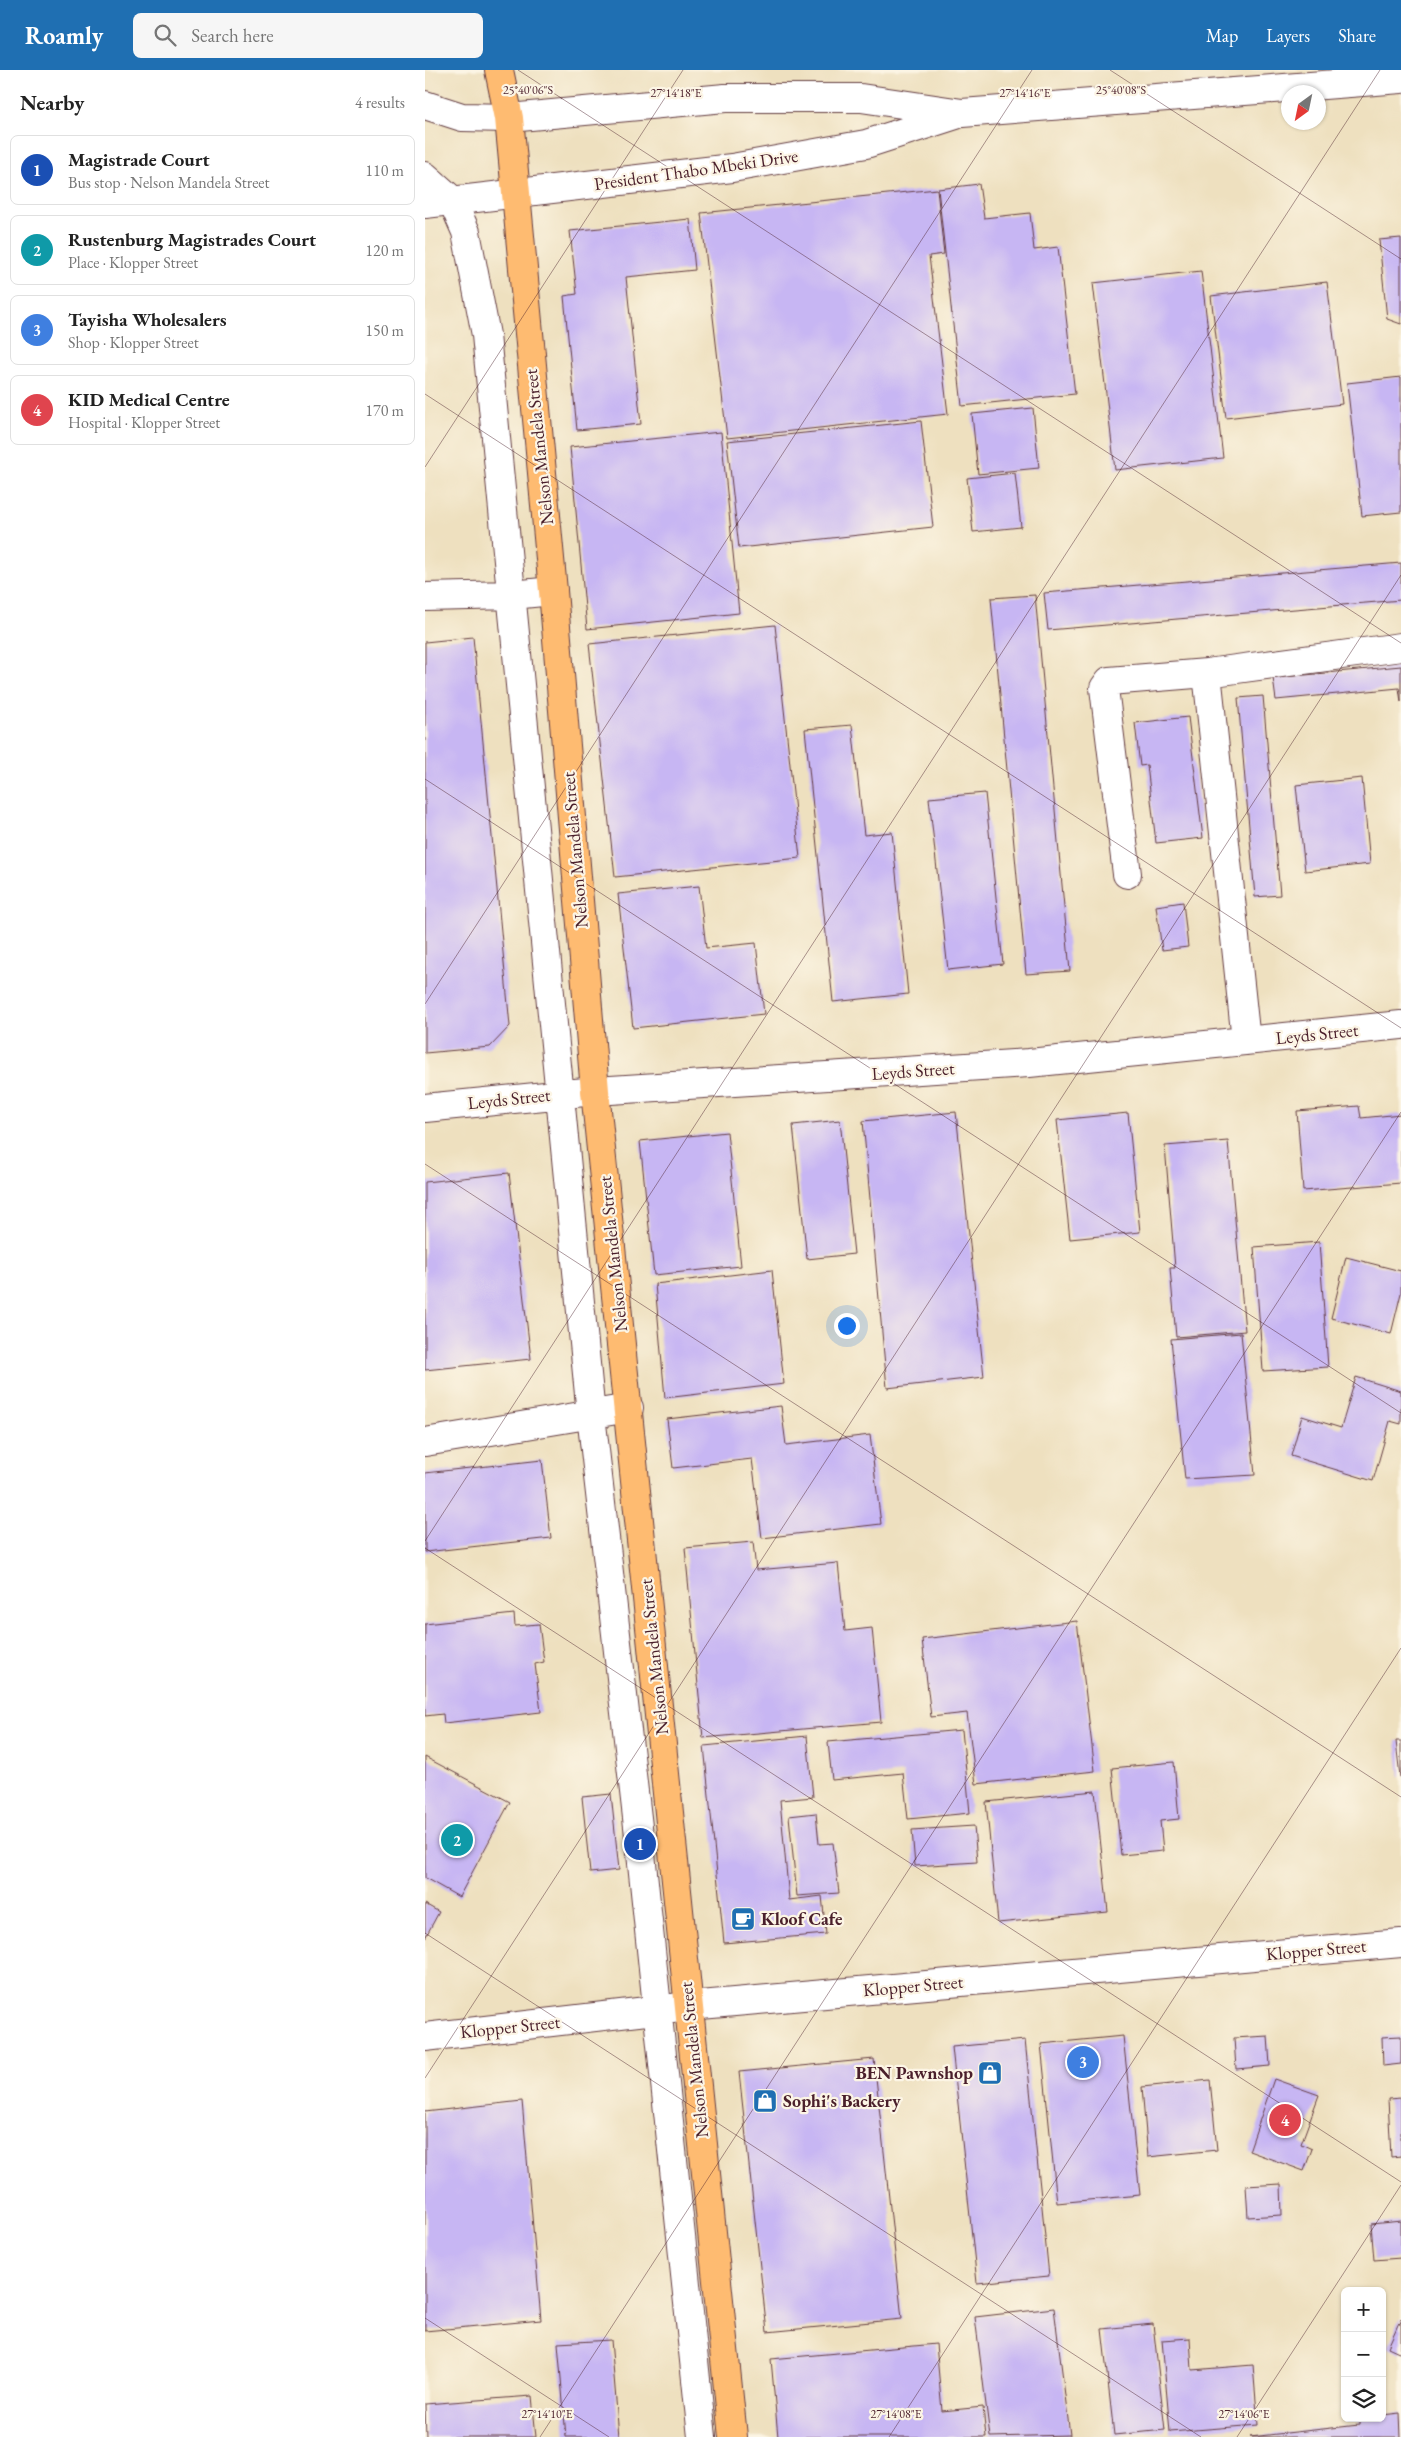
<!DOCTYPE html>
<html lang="en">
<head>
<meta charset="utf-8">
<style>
	:root { --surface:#fff; --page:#f6f6f6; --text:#222; --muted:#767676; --line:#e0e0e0; --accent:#1f6fb2 }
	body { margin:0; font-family:"EB Garamond",serif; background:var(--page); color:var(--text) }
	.controls { position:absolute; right:15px; bottom:15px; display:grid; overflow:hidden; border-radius:8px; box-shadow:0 1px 4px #0004 }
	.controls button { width:45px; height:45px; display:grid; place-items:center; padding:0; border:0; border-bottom:1px solid var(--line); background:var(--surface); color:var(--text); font:25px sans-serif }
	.compass { position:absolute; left:856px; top:15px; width:45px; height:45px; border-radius:50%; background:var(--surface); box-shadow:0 1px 4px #0004; rotate:213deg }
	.you { position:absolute; left:421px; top:1255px; width:18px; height:18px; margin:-12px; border:4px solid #fff; border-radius:50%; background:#1a73e8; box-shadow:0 0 0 8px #1a73e833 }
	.badge { display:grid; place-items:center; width:32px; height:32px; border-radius:50%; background:var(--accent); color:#fff; font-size:16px; font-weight:700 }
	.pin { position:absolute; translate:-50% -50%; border:2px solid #fff; box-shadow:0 1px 5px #0006 }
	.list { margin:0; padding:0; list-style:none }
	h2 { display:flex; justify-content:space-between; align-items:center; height:65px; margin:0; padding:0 20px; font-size:21px }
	h2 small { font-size:16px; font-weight:400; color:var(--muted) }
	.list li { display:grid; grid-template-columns:32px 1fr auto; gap:15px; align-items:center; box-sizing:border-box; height:70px; margin:0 10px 10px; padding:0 10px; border:1px solid var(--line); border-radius:8px }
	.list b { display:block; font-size:19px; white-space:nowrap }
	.list p { margin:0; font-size:16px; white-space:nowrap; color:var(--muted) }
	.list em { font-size:16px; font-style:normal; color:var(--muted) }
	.icon { flex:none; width:28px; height:28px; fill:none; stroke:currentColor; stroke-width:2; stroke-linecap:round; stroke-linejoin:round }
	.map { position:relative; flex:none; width:976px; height:2367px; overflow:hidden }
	header { display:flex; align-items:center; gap:30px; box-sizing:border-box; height:70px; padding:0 25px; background:var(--accent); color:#fff }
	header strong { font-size:24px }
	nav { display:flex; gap:28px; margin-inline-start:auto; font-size:18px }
	.search { width:350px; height:45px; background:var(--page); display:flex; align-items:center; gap:12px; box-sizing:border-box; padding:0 18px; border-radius:8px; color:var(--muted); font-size:19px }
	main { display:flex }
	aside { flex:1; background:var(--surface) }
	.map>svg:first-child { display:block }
	.building { fill:#c7b6f3 }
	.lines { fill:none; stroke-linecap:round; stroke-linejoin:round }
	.minor-casing { stroke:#633c41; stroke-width:30 }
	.major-casing { stroke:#633c41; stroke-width:30 }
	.minor { stroke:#fff; stroke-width:28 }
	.major { stroke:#febb71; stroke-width:28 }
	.ticks { fill:none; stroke:#4a1f2b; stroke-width:1; stroke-opacity:0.45 }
	.labels { text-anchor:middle; stroke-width:4.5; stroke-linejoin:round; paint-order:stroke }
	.street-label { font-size:18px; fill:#4a1f2b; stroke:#fcf5e5 }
	.poi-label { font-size:18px; font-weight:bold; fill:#4a1f2b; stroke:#fcf5e5; text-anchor:start }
	.ticks-label { font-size:12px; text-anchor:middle; fill:#4a1f2b; stroke:#fcf5e5; stroke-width:4.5; stroke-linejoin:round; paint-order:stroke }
</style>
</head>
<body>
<header>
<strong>Roamly</strong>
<div class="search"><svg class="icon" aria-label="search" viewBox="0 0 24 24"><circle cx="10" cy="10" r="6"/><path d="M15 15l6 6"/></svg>Search here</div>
<nav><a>Map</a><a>Layers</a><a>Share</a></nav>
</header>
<main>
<aside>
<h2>Nearby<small>4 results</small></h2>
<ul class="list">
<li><span class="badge" style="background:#1a4fb4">1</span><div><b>Magistrade Court</b><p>Bus stop · Nelson Mandela Street</p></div><em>110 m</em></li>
<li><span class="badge" style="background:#0f9aa8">2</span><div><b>Rustenburg Magistrades Court</b><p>Place · Klopper Street</p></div><em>120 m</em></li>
<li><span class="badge" style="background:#3f7fe0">3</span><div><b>Tayisha Wholesalers</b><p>Shop · Klopper Street</p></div><em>150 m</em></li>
<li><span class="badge" style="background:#e0444e">4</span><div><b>KID Medical Centre</b><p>Hospital · Klopper Street</p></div><em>170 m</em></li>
</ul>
</aside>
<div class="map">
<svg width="976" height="2367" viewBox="0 0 976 2367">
	<rect width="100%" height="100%" fill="#fcf5e5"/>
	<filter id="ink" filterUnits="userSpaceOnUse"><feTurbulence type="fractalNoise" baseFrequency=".02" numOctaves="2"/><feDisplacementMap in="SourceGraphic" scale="10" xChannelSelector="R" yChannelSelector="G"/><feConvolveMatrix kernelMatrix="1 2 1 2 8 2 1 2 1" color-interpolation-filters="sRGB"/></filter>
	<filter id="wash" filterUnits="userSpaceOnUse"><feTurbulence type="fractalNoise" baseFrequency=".0096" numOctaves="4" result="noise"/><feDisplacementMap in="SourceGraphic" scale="20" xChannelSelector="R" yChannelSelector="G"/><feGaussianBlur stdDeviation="1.12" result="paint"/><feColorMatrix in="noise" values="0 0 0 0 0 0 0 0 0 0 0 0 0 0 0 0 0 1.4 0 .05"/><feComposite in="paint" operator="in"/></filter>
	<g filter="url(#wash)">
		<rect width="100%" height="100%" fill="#eee0bf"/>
		<g id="blocks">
			<path class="building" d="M 554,114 L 559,148 L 605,143 L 609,180 L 633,177 L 650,324 L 537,336 L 513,119 Z
				M 512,119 L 519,184 L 504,186 L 523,344 L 302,368 L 276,143 Z
				M 265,149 L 270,200 L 201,207 L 216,354 L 152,360 L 139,226 L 152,224 L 145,161 Z
				M 976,168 L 976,254 L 962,249 L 954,170 Z
				M 776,201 L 798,388 L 690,400 L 668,213 Z
				M 902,212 L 917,334 L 801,348 L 786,226 Z
				M 976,307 L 976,442 L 937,446 L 922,313 Z
				M 608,338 L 614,398 L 553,404 L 547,344 Z
				M 496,351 L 508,457 L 314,478 L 302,371 Z
				M 296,362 L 314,543 L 162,559 L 145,377 Z
				M 590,403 L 596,457 L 548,462 L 542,408 Z
				M 976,493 L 976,530 L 623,560 L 619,523 Z
				M 610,525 L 645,901 L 601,904 L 566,528 Z
				M 350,555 L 375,788 L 190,807 L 164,574 Z
				M 48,567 L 85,956 L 65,977 L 0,983 L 0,572 Z
				M 976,596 L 976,632 L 974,618 L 851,630 L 848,608 Z
				M 838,626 L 855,825 L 830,827 L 813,628 Z
				M 763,647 L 778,768 L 731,773 L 722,695 L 715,696 L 710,653 Z
				M 427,655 L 439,765 L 467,762 L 483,924 L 408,932 L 380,659 Z
				M 937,708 L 945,794 L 880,801 L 871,715 Z
				M 560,723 L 578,894 L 523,900 L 504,728 Z
				M 274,816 L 281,878 L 331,873 L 339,944 L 208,958 L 193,824 Z
				M 758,832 L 763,877 L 737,880 L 731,836 Z
				M 934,1036 L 936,1048 L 976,1044 L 976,1113 L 878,1121 L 872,1041 Z
				M 531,1042 L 559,1307 L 462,1318 L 438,1051 Z
				M 703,1043 L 715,1162 L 645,1169 L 632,1050 Z
				M 415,1050 L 429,1184 L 382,1189 L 368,1055 Z
				M 302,1062 L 316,1196 L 229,1205 L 215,1071 Z
				M 803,1071 L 820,1261 L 751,1267 L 745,1198 L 750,1198 L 740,1076 Z
				M 84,1103 L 106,1289 L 0,1300 L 0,1112 Z
				M 894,1172 L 903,1297 L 838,1301 L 829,1177 Z
				M 921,1187 L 976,1201 L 976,1223 L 966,1264 L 906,1248 Z
				M 347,1200 L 359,1314 L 240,1328 L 230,1214 Z
				M 816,1263 L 830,1405 L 760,1409 L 746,1269 Z
				M 931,1307 L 976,1321 L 976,1354 L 965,1351 L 948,1411 L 866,1386 L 877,1346 L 916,1358 Z
				M 356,1336 L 361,1375 L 445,1365 L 456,1454 L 337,1468 L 327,1389 L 248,1398 L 242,1349 Z
				M 117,1390 L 126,1468 L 0,1482 L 0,1403 Z
				M 328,1472 L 331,1500 L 413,1493 L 420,1561 L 447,1558 L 456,1652 L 278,1668 L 260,1478 Z
				M 89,1544 L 90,1556 L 114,1554 L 119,1592 L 110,1594 L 116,1642 L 19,1653 L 18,1644 L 0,1646 L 0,1554 Z
				M 652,1551 L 670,1701 L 551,1714 L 542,1643 L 506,1647 L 497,1569 Z
				M 537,1660 L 545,1743 L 483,1749 L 478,1703 L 407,1710 L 403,1672 Z
				M 382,1666 L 388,1727 L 355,1730 L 364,1830 L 397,1826 L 401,1864 L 299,1873 L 279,1676 Z
				M 971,1671 L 976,1671 L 976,1707 L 975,1707 Z
				M 0,1687 L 85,1732 L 34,1827 L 0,1808 Z
				M 749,1692 L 754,1749 L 735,1751 L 738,1781 L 696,1785 L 687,1698 Z
				M 670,1721 L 683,1842 L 573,1853 L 561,1732 Z
				M 186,1724 L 194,1800 L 165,1803 L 157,1727 Z
				M 391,1743 L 394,1774 L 408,1773 L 414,1823 L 372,1826 L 364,1746 Z
				M 549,1756 L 552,1792 L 490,1796 L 487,1760 Z
				M 0,1834 L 14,1842 L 0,1868 Z
				M 698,1966 L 715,2125 L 632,2133 L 616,1974 Z
				M 843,1966 L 845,1996 L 811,1999 L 809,1968 Z
				M 976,1966 L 976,1994 L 958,1996 L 957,1967 Z
				M 600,1970 L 624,2206 L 552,2213 L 527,1977 Z
				M 449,1989 L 477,2249 L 342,2262 L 314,2002 Z
				M 849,2009 L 894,2025 L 876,2074 L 887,2079 L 879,2101 L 824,2081 Z
				M 785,2010 L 792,2080 L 723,2087 L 717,2017 Z
				M 976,2028 L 976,2086 L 966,2087 L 963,2029 Z
				M 97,2031 L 116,2250 L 0,2261 L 0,2042 Z
				M 856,2114 L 857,2145 L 823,2147 L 821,2116 Z
				M 976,2151 L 976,2188 L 949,2190 L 946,2154 Z
				M 629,2238 L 645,2365 L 565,2367 L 550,2247 Z
				M 976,2248 L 976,2283 L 963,2277 Z
				M 728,2254 L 740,2360 L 689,2365 L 677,2259 Z
				M 765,2268 L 767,2300 L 828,2295 L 833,2355 L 745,2362 L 737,2270 Z
				M 186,2270 L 194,2367 L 141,2367 L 133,2273 Z
				M 511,2274 L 517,2341 L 558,2337 L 561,2367 L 353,2367 L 346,2289 Z
				M 107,2326 L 111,2367 L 1,2367 L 0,2334 Z
				M 975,2343 L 976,2367 L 825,2367 L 934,2355 L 934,2348 L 957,2348 L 957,2345 Z"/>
		</g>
	</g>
	<g filter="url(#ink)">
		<use href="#blocks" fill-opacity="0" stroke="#633c41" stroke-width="1"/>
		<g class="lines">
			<defs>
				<path id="minor" d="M 0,35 L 37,47 L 84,48 L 300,28 L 436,28 L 537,43 L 976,9
					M 0,106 L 27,130 L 41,162 L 61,265 L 166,1345 L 215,1774 L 277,2367
					M 0,134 L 307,98 L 441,74 L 531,45
					M 0,527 L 87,525 L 128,521
					M 782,603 L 976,577
					M 702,804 L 679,618 L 684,611 L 782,603 L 821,971
					M 0,1038 L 170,1021 L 604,993 L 976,955
					M 0,1372 L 204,1338
					M 0,1967 L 264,1936 L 976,1873"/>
				<path id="major" d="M 74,0 L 84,48 L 128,521 L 170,1021 L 308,2367"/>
			</defs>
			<use href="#minor" class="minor-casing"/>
			<use href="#major" class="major-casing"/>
			<use href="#minor" class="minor"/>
			<use href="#major" class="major"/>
		</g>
	</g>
	<path class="ticks" d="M 93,0 L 976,573M 685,0 L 976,189M 0,324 L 976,958M 0,397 L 258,0M 0,709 L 976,1343M 0,934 L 607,0M 0,1094 L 976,1727M 0,1471 L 955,0M 0,1478 L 976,2112M 0,1863 L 776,2367M 0,2008 L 976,505M 0,2248 L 184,2367M 115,2367 L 976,1042M 464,2367 L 976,1578M 812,2367 L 976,2115"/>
	<defs>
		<symbol id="cafe-square" viewBox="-11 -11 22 22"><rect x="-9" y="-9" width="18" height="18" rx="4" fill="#1f6fb2" stroke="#fcf5e5"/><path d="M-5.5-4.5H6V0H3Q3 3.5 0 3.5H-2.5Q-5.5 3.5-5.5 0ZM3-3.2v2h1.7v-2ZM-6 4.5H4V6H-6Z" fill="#fff"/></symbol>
		<symbol id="shop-square" viewBox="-11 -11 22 22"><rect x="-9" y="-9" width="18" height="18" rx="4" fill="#1f6fb2" stroke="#fcf5e5"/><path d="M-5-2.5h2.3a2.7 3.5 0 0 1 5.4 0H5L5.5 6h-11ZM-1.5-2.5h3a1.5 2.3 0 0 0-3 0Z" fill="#fff"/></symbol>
	</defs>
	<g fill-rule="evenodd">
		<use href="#cafe-square" x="304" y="1835" width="28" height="28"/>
		<use href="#shop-square" x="551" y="1989" width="28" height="28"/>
		<use href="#shop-square" x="326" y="2017" width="28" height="28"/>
	</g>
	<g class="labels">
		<g class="street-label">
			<text transform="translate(271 100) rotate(-8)" y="6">President Thabo Mbeki Drive</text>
			<text transform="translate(114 377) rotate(-96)" y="6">Nelson Mandela Street</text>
			<text transform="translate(150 780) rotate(-95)" y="6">Nelson Mandela Street</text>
			<text transform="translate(892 964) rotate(-6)" y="6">Leyds Street</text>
			<text transform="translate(488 1001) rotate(-4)" y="6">Leyds Street</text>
			<text transform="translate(84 1029) rotate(-6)" y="6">Leyds Street</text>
			<text transform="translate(188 1184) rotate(-96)" y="6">Nelson Mandela Street</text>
			<text transform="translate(229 1587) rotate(-96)" y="6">Nelson Mandela Street</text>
			<text transform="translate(891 1880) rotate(-5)" y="6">Klopper Street</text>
			<text transform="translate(488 1916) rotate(-5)" y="6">Klopper Street</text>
			<text transform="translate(85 1957) rotate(-6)" y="6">Klopper Street</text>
			<text transform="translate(269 1990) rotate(-96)" y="6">Nelson Mandela Street</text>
		</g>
		<g class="poi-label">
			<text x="336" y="1855">Kloof Cafe</text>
			<text x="548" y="2009" text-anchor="end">BEN Pawnshop</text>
			<text x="358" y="2037">Sophi's Backery</text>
		</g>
	</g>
	<g class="ticks-label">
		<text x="103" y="24">25°40'06"S</text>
		<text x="696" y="24">25°40'08"S</text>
		<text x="251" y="27">27°14'18"E</text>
		<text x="600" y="27">27°14'16"E</text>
		<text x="122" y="2348">27°14'10"E</text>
		<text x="471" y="2348">27°14'08"E</text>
		<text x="819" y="2348">27°14'06"E</text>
	</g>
</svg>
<div class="controls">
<button>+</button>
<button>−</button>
<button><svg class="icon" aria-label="layers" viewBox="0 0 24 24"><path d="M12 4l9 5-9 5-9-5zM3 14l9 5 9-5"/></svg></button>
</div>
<svg class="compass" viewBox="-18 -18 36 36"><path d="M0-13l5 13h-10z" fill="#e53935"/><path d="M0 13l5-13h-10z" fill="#767676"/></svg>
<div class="you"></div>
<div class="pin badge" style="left:215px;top:1774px;background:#1a4fb4">1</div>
<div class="pin badge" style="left:32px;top:1770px;background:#0f9aa8">2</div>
<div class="pin badge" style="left:658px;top:1992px;background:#3f7fe0">3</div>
<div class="pin badge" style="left:860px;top:2050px;background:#e0444e">4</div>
</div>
</main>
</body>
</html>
